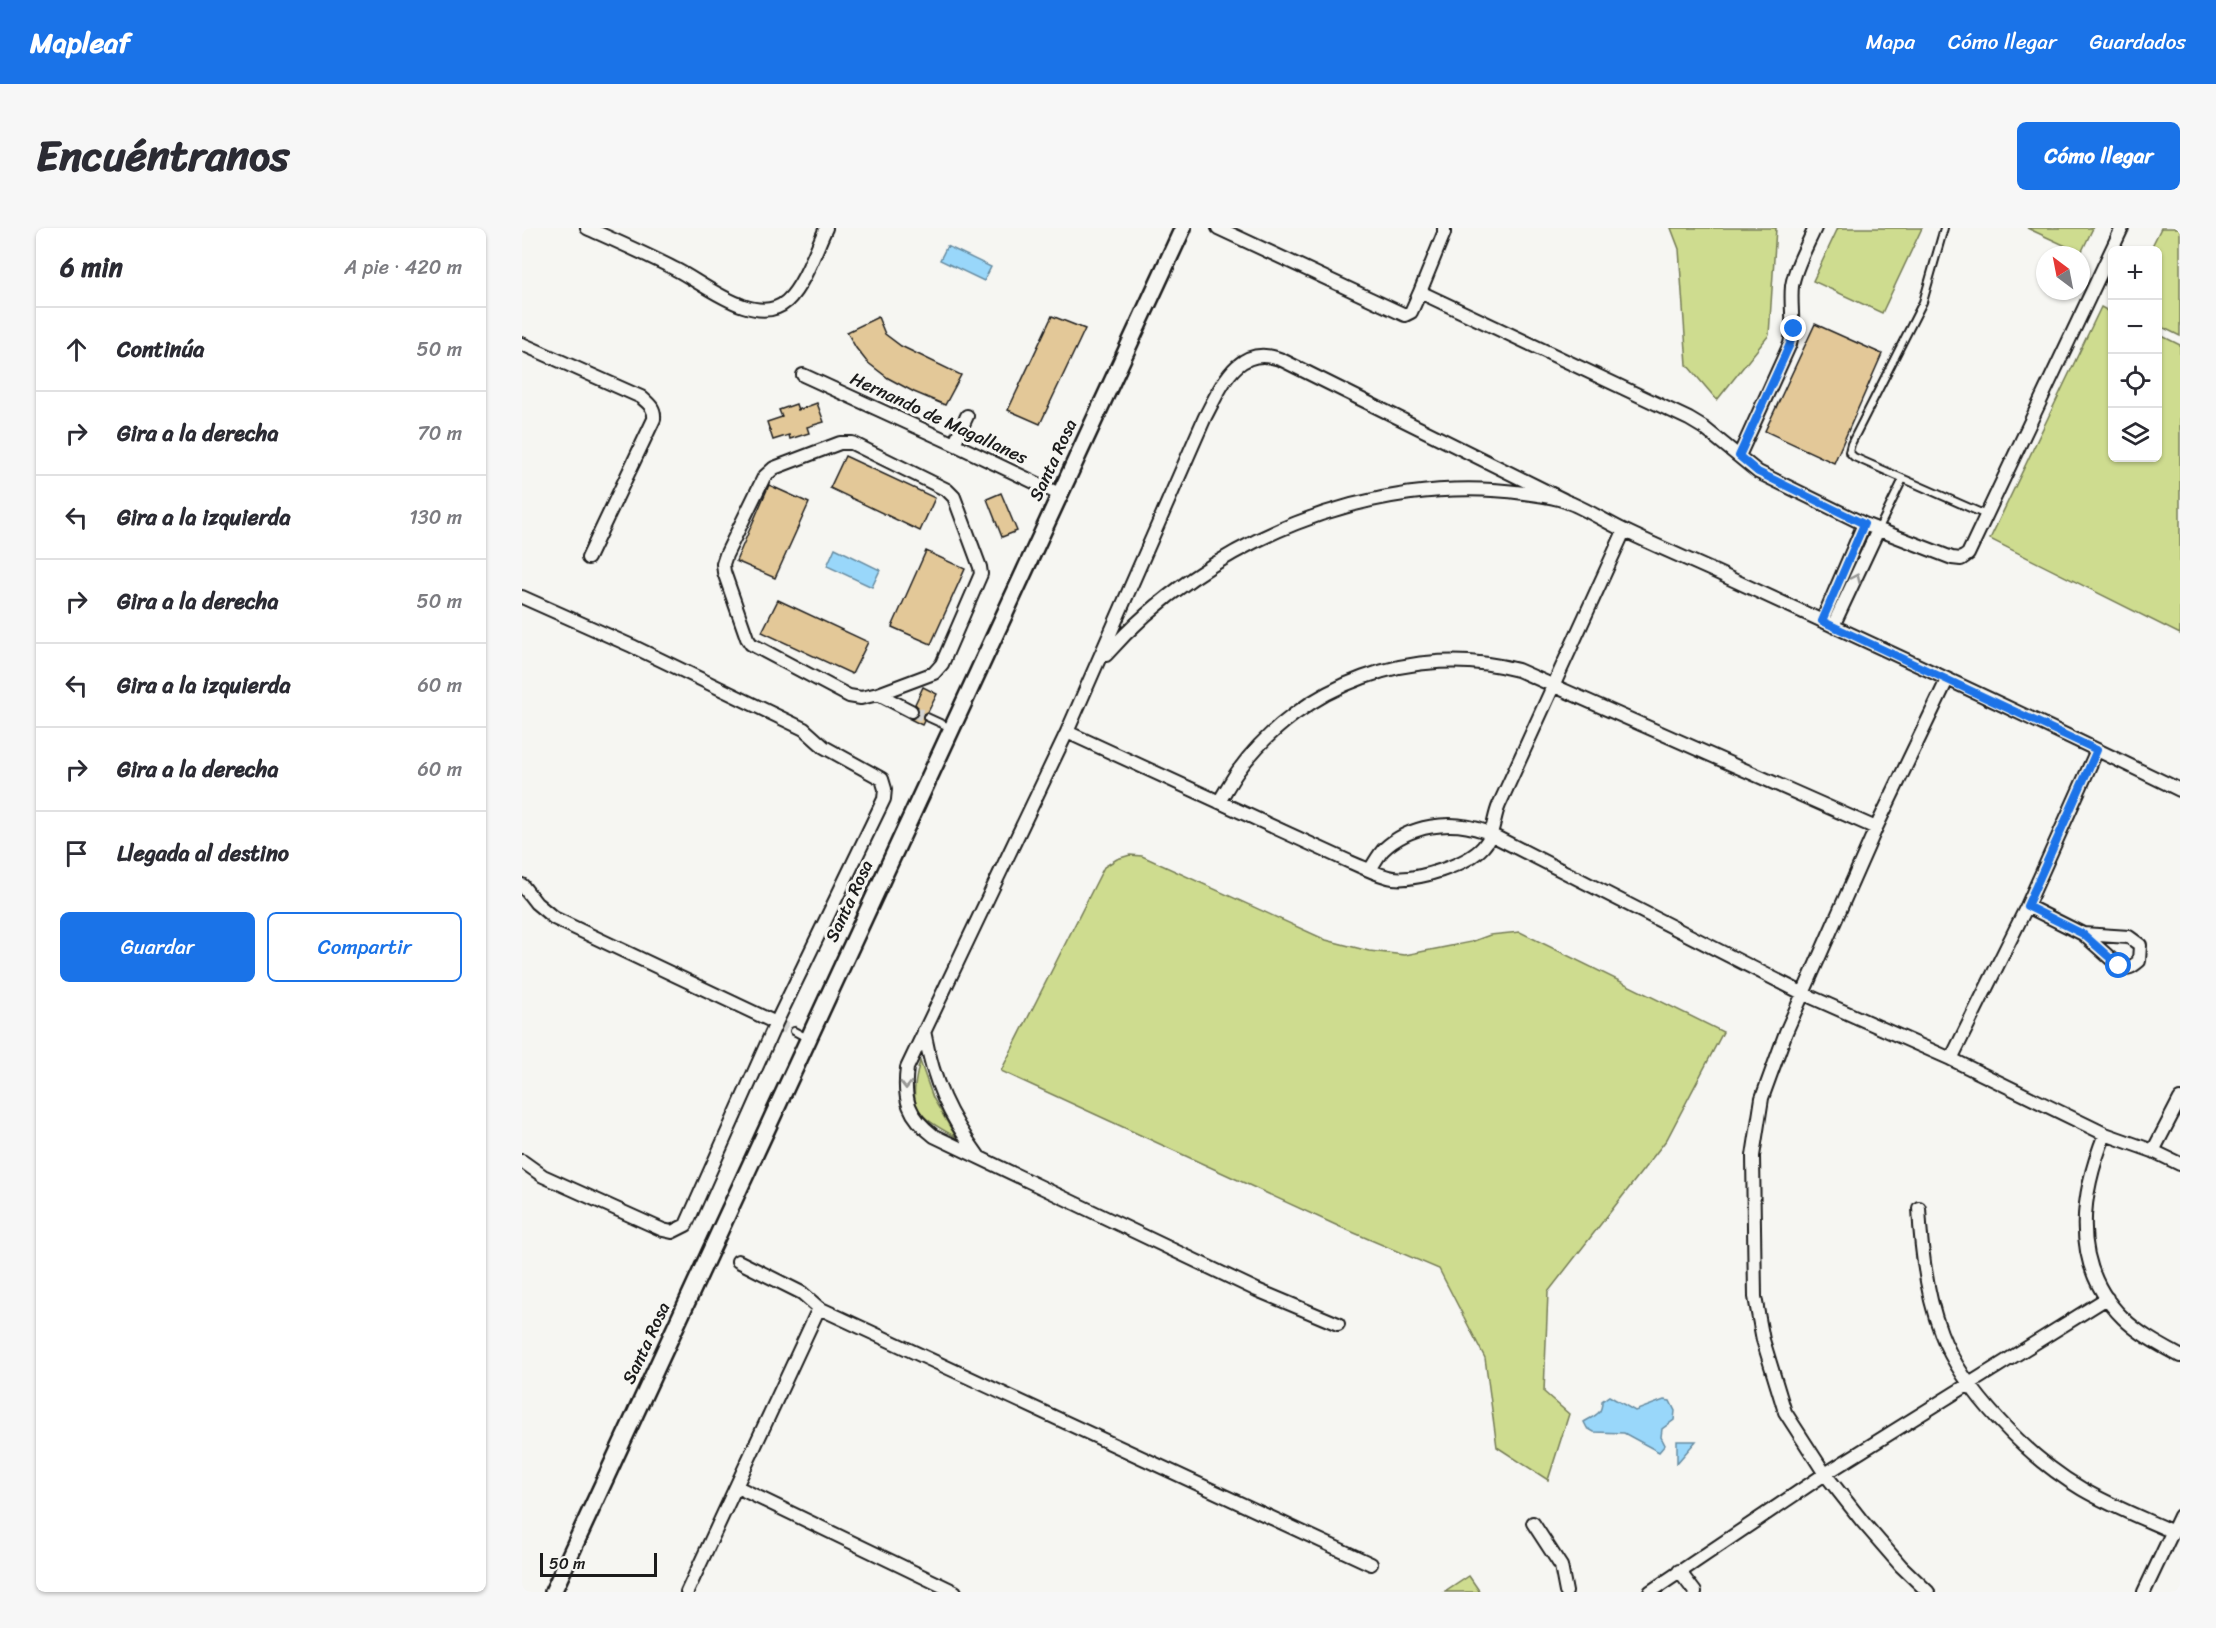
<!DOCTYPE html>
<html lang="es">
<head>
<meta charset="utf-8">
<style>
	:root { --surface:#fff; --page:#f7f7f7; --text:#2b2b33; --muted:#7c7c81; --line:#e1e1e2; --accent:#1a73e8 }
	body { margin:0; font-family:Sriracha,sans-serif; background:var(--page); color:var(--text) }
	.controls { position:absolute; right:18px; top:18px; display:grid; overflow:hidden; border-radius:9px; box-shadow:0 2px 4px #0004 }
	.controls button { width:54px; height:54px; display:grid; place-items:center; padding:0; border:0; border-bottom:2px solid var(--line); background:var(--surface); color:var(--text); font:30px sans-serif }
	.compass { position:absolute; left:1514px; top:18px; width:54px; height:54px; border-radius:50%; background:var(--surface); box-shadow:0 2px 4px #0004; rotate:328deg }
	.scale { position:absolute; left:18px; bottom:15px; width:117px; box-sizing:border-box; padding-left:6px; border:3px solid #1c1c1c; border-top:0; font-size:16px; line-height:21px; white-space:nowrap; color:#1c1c1c; -webkit-text-stroke:4px #f6f6f2; paint-order:stroke }
	.stop { position:absolute; width:18px; height:18px; margin:-14px; border:4px solid #1a73e8; border-radius:50%; background:#fff }
	.stop.end { background:#1a73e8; border-color:#fff; box-shadow:0 2px 6px #0008 }
	.list { margin:0; padding:0; list-style:none }
	h2 { display:flex; justify-content:space-between; align-items:center; height:78px; margin:0; padding:0 24px; font-size:26px }
	h2 small { font-size:20px; font-weight:400; color:var(--muted) }
	.list li { display:grid; grid-template-columns:39px 1fr auto; gap:18px; align-items:center; box-sizing:border-box; height:84px; padding:0 24px; border-top:2px solid var(--line) }
	.list b { display:block; font-size:22px; white-space:nowrap }
	.list em { font-size:20px; font-style:normal; color:var(--muted) }
	.actions { display:flex; gap:12px; padding:18px 24px }
	.actions a { flex:1; padding:14px 0; border:2px solid var(--accent); border-radius:9px; text-align:center; font-size:21px; color:var(--accent) }
	.actions .main { background:var(--accent); color:#fff }
	.icon { flex:none; width:33px; height:33px; fill:none; stroke:currentColor; stroke-width:2; stroke-linecap:round; stroke-linejoin:round }
	.map { position:relative; flex:none; width:1658px; height:1364px; overflow:hidden; border-radius:9px }
	header { display:flex; align-items:center; gap:36px; box-sizing:border-box; height:84px; padding:0 30px; background:var(--accent); color:#fff }
	header strong { font-size:28px }
	nav { display:flex; gap:33px; margin-inline-start:auto; font-size:21px }
	.intro { display:flex; align-items:center; justify-content:space-between; box-sizing:border-box; height:144px; padding:0 36px }
	h1 { margin:0; font-size:42px }
	.button { padding:15px 27px; border-radius:9px; background:var(--accent); color:#fff; font-size:21px; font-weight:700 }
	main { display:flex; gap:36px; padding:0 36px }
	aside { flex:1; background:var(--surface); border-radius:9px; box-shadow:0 2px 4px #0004 }
	.map>svg:first-child { display:block }
	.green { fill:#cedc8f; stroke:#757c56; stroke-width:1.5 }
	.water { fill:#99d7fa; stroke:#678ca1; stroke-width:1.5 }
	.building { fill:#e3c898; stroke:#1c1c1c; stroke-width:1.5 }
	.lines { fill:none; stroke-linecap:round; stroke-linejoin:round }
	.minor-tunnel { stroke:#d5d5d2; stroke-width:12; stroke-dasharray:12 6; stroke-linecap:butt }
	.service-casing { stroke:#1c1c1c; stroke-width:10 }
	.minor-casing { stroke:#1c1c1c; stroke-width:16 }
	.tertiary-casing { stroke:#1c1c1c; stroke-width:20 }
	.service { stroke:#f6f6f2; stroke-width:6 }
	.minor { stroke:#f6f6f2; stroke-width:12 }
	.tertiary { stroke:#f6f6f2; stroke-width:15 }
	.oneway { stroke:#949492 }
	.route { stroke:#1a73e8; stroke-width:8 }
	.labels { text-anchor:middle; stroke-width:6; stroke-linejoin:round; paint-order:stroke }
	.street-label { font-size:18px; fill:#1c1c1c; stroke:#f6f6f2 }
</style>
</head>
<body>
<header>
<strong>Mapleaf</strong>
<nav><a>Mapa</a><a>Cómo llegar</a><a>Guardados</a></nav>
</header>
<div class="intro"><h1>Encuéntranos</h1><a class="button">Cómo llegar</a></div>
<main>
<aside>
<h2>6 min<small>A pie · 420 m</small></h2>
<ul class="list">
<li><svg class="icon" aria-label="ahead" viewBox="0 0 24 24"><path d="M12 20V5M6 11l6-6 6 6"/></svg><div><b>Continúa</b></div><em>50 m</em></li>
<li><svg class="icon" aria-label="right" viewBox="0 0 24 24"><path d="M7 20v-9h11M14 6l5 5-5 5"/></svg><div><b>Gira a la derecha</b></div><em>70 m</em></li>
<li><svg class="icon" aria-label="left" viewBox="0 0 24 24"><path d="M17 20v-9H6M10 6l-5 5 5 5"/></svg><div><b>Gira a la izquierda</b></div><em>130 m</em></li>
<li><svg class="icon" aria-label="right" viewBox="0 0 24 24"><path d="M7 20v-9h11M14 6l5 5-5 5"/></svg><div><b>Gira a la derecha</b></div><em>50 m</em></li>
<li><svg class="icon" aria-label="left" viewBox="0 0 24 24"><path d="M17 20v-9H6M10 6l-5 5 5 5"/></svg><div><b>Gira a la izquierda</b></div><em>60 m</em></li>
<li><svg class="icon" aria-label="right" viewBox="0 0 24 24"><path d="M7 20v-9h11M14 6l5 5-5 5"/></svg><div><b>Gira a la derecha</b></div><em>60 m</em></li>
<li><svg class="icon" aria-label="arrive" viewBox="0 0 24 24"><path d="M6 21V4h12l-3 4 3 4H6"/></svg><div><b>Llegada al destino</b></div></li>
</ul>
<div class="actions"><a class="main">Guardar</a><a>Compartir</a></div>
</aside>
<div class="map">
<svg width="1658" height="1364" viewBox="0 0 1658 1364">
	<rect width="100%" height="100%" fill="#f6f6f2"/>
	<filter id="ink" filterUnits="userSpaceOnUse"><feTurbulence type="fractalNoise" baseFrequency=".0167" numOctaves="2"/><feDisplacementMap in="SourceGraphic" scale="12" xChannelSelector="R" yChannelSelector="G"/><feConvolveMatrix kernelMatrix="1 2 1 2 8 2 1 2 1" color-interpolation-filters="sRGB"/></filter>
	<g filter="url(#ink)">
		<path class="green" d="M 1149,0 L 1254,0 L 1247,107 L 1195,172 L 1165,137 L 1157,21 Z
			M 1316,0 L 1400,0 L 1360,85 L 1291,53 Z
			M 1505,0 L 1571,0 L 1559,25 Z
			M 1639,0 L 1658,0 L 1658,108 L 1636,97 L 1636,22 L 1628,22 Z
			M 1579,79 L 1590,85 L 1590,230 L 1636,230 L 1636,106 L 1658,117 L 1658,406 L 1468,311 Z
			M 608,627 L 620,628 L 804,712 L 847,723 L 883,727 L 949,714 L 968,707 L 998,704 L 1201,804 L 1145,911 L 1026,1064 L 1022,1164 L 1047,1186 L 1026,1252 L 975,1219 L 963,1130 L 917,1041 L 816,998 L 479,843 L 582,639 L 595,631 Z
			M 398,833 L 411,870 L 434,909 C 392,886 386,880 398,833 Z
			M 947,1348 L 958,1364 L 923,1364 Z"/>
		<path class="water" d="M 425,18 L 469,39 L 462,53 L 418,32 Z
			M 313,320 L 358,342 L 350,359 L 305,338 Z
			M 1087,1168 L 1113,1183 L 1142,1172 L 1148,1173 L 1153,1183 L 1152,1192 L 1140,1201 L 1139,1209 L 1143,1217 L 1137,1224 L 1102,1205 L 1072,1204 L 1065,1200 L 1062,1194 C 1073,1187 1080,1187 1080,1173 Z
			M 1155,1213 L 1174,1213 L 1155,1235 Z"/>
		<path class="building" d="M 530,88 L 563,101 L 518,196 L 486,182 Z
			M 356,89 L 363,106 L 379,118 L 439,147 L 423,177 L 392,164 L 366,150 L 345,134 L 334,120 L 325,104 Z
			M 1293,96 L 1360,126 L 1312,235 L 1243,203 Z
			M 295,175 L 302,194 L 285,199 L 287,205 L 268,211 L 267,207 L 251,212 L 245,194 L 260,189 L 257,182 L 274,176 L 276,182 Z
			M 323,228 L 413,270 L 398,303 L 308,260 Z
			M 247,257 L 287,275 L 253,350 L 214,333 Z
			M 479,265 L 495,303 L 480,309 L 465,271 Z
			M 404,323 L 443,341 L 409,416 L 370,399 Z
			M 256,372 L 346,414 L 330,446 L 240,404 Z
			M 401,459 L 415,466 L 406,484 L 401,486 L 402,493 L 400,497 L 388,491 L 393,490 L 397,486 L 396,479 L 393,476 Z"/>
		<g class="lines">
			<path class="minor-tunnel" d="M 389,483 L 405,489
				M 254,795 L 272,803"/>
			<defs>
				<path id="service" d="M 1422,0 L 1401,74 L 1329,216 L 1327,224 L 1332,229 L 1464,287
					M 1356,302 L 1381,251
					M 405,489 L 429,500
					M 272,803 L 285,810"/>
				<path id="minor" d="M 65,0 C 94,13 124,26 153,41 C 180,54 234,101 265,73 C 282,57 294,21 304,0
					M 696,0 L 883,87 L 889,84 L 898,64 L 1167,191 L 1182,200 L 1236,244 L 1342,296 L 1430,330 L 1439,331 L 1446,326 L 1600,0
					M 898,64 L 922,5 L 922,0
					M 0,116 L 119,169 C 127,176 133,180 132,191 L 66,330
					M 281,147 L 432,216 L 537,266
					M 432,216 L 445,188
					M 1217,228 L 1268,116 C 1273,96 1268,78 1270,58 C 1273,39 1285,18 1293,0
					M 0,369 L 110,418 L 282,501 L 302,519 L 360,551 L 363,561 L 362,571 L 254,795 L 164,997 L 150,1004 L 141,1002 L 21,948 L 0,933
					M 1300,393 L 1342,296
					M 1311,398 L 1356,302
					M 584,427 C 684,313 850,244 1002,265 C 1015,267 1030,268 1043,273 C 1063,280 1082,293 1101,302 C 1132,317 1163,330 1194,344 C 1349,415 1504,487 1658,562
					M 356,466 L 412,445 L 420,436 L 459,346 L 458,339 L 432,269 L 425,262 L 330,215 L 318,215 L 252,240 L 242,249 L 204,327 L 201,336 L 202,344 L 225,410 L 229,416 L 327,468 L 339,470 L 356,466 L 389,483
					M 545,504 L 828,634 C 841,639 857,648 871,650 C 895,653 945,637 961,619 C 972,607 971,591 977,577 L 1102,303
					M 697,574 C 703,564 709,553 716,543 C 779,456 893,414 996,442 L 1354,600
					M 848,642 C 852,635 856,628 861,622 C 887,597 929,591 962,603 L 1280,765 L 1429,831 L 1583,906 L 1631,923 L 1658,936
					M 0,657 L 14,675 L 32,690 L 254,795
					M 1505,678 L 1561,706 L 1597,738 C 1606,742 1610,739 1617,733 L 1618,717 L 1607,709 L 1561,706
					M 402,803 C 412,856 426,886 457,929
					M 1429,831 L 1505,678 L 1575,522
					M 1583,906 C 1558,968 1548,1038 1601,1090 C 1617,1106 1638,1117 1658,1128
					M 1631,923 L 1658,871
					M 1397,980 C 1399,1021 1404,1066 1419,1105 C 1441,1163 1507,1230 1560,1261 C 1589,1278 1620,1290 1651,1304
					M 216,1033 L 280,1065 L 297,1080 L 849,1336
					M 816,1096 L 735,1062 L 412,908 C 386,888 381,871 385,840 L 545,504 L 683,189 C 700,157 716,114 760,132 L 1042,272
					M 215,1259 L 433,1364
					M 1011,1295 L 1039,1338 L 1044,1364
					M 1157,1343 L 1173,1364
					M 165,1364 L 297,1080
					M 1128,1364 L 1303,1246 L 1585,1070
					M 1406,1364 L 1379,1338 L 1340,1293 L 1303,1246 L 1263,1184 L 1241,1112 L 1233,1069 L 1231,928 L 1240,870 L 1264,804 L 1354,600 L 1425,452
					M 1622,1364 L 1658,1288"/>
				<path id="tertiary" d="M 31,1364 L 661,0"/>
			</defs>
			<use href="#service" class="service-casing"/>
			<use href="#minor" class="minor-casing"/>
			<use href="#tertiary" class="tertiary-casing"/>
			<use href="#service" class="service"/>
			<use href="#minor" class="minor"/>
			<use href="#tertiary" class="tertiary"/>
		</g>
		<defs><path id="oneway-chevron" d="M-2-3.5L2.5 0L-2 3.5" fill="none" stroke-width="1.6" stroke-linecap="round" stroke-linejoin="round" transform="scale(1.5)"/></defs>
		<g class="oneway">
			<use href="#oneway-chevron" transform="translate(1334 350) rotate(-65)"/>
			<use href="#oneway-chevron" transform="translate(384 857) rotate(90)"/>
		</g>
	</g>
	<g class="lines" filter="url(#ink)">
		<path class="route" d="M 1272,101 L 1268,116 L 1217,228 L 1236,244 L 1342,296 L 1300,393 L 1575,522 L 1505,678 L 1561,706 L 1597,738"/>
	</g>
	<g class="labels">
		<g class="street-label">
			<text transform="translate(417 190) rotate(25)" y="6">Hernando de Magallanes</text>
			<text transform="translate(531 232) rotate(-65)" y="6">Santa Rosa</text>
			<text transform="translate(327 673) rotate(-65)" y="6">Santa Rosa</text>
			<text transform="translate(124 1115) rotate(-65)" y="6">Santa Rosa</text>
		</g>
	</g>
</svg>
<div class="controls">
<button>+</button>
<button>−</button>
<button><svg class="icon" aria-label="locate" viewBox="0 0 24 24"><circle cx="12" cy="12" r="6"/><path d="M12 2v4M12 18v4M2 12h4M18 12h4"/></svg></button>
<button><svg class="icon" aria-label="layers" viewBox="0 0 24 24"><path d="M12 4l9 5-9 5-9-5zM3 14l9 5 9-5"/></svg></button>
</div>
<svg class="compass" viewBox="-18 -18 36 36"><path d="M0-13l5 13h-10z" fill="#e53935"/><path d="M0 13l5-13h-10z" fill="#7c7c81"/></svg>
<div class="scale">50 m</div>
<div class="stop" style="left:1597px;top:738px"></div>
<div class="stop end" style="left:1272px;top:101px"></div>
</div>
</main>
</body>
</html>
